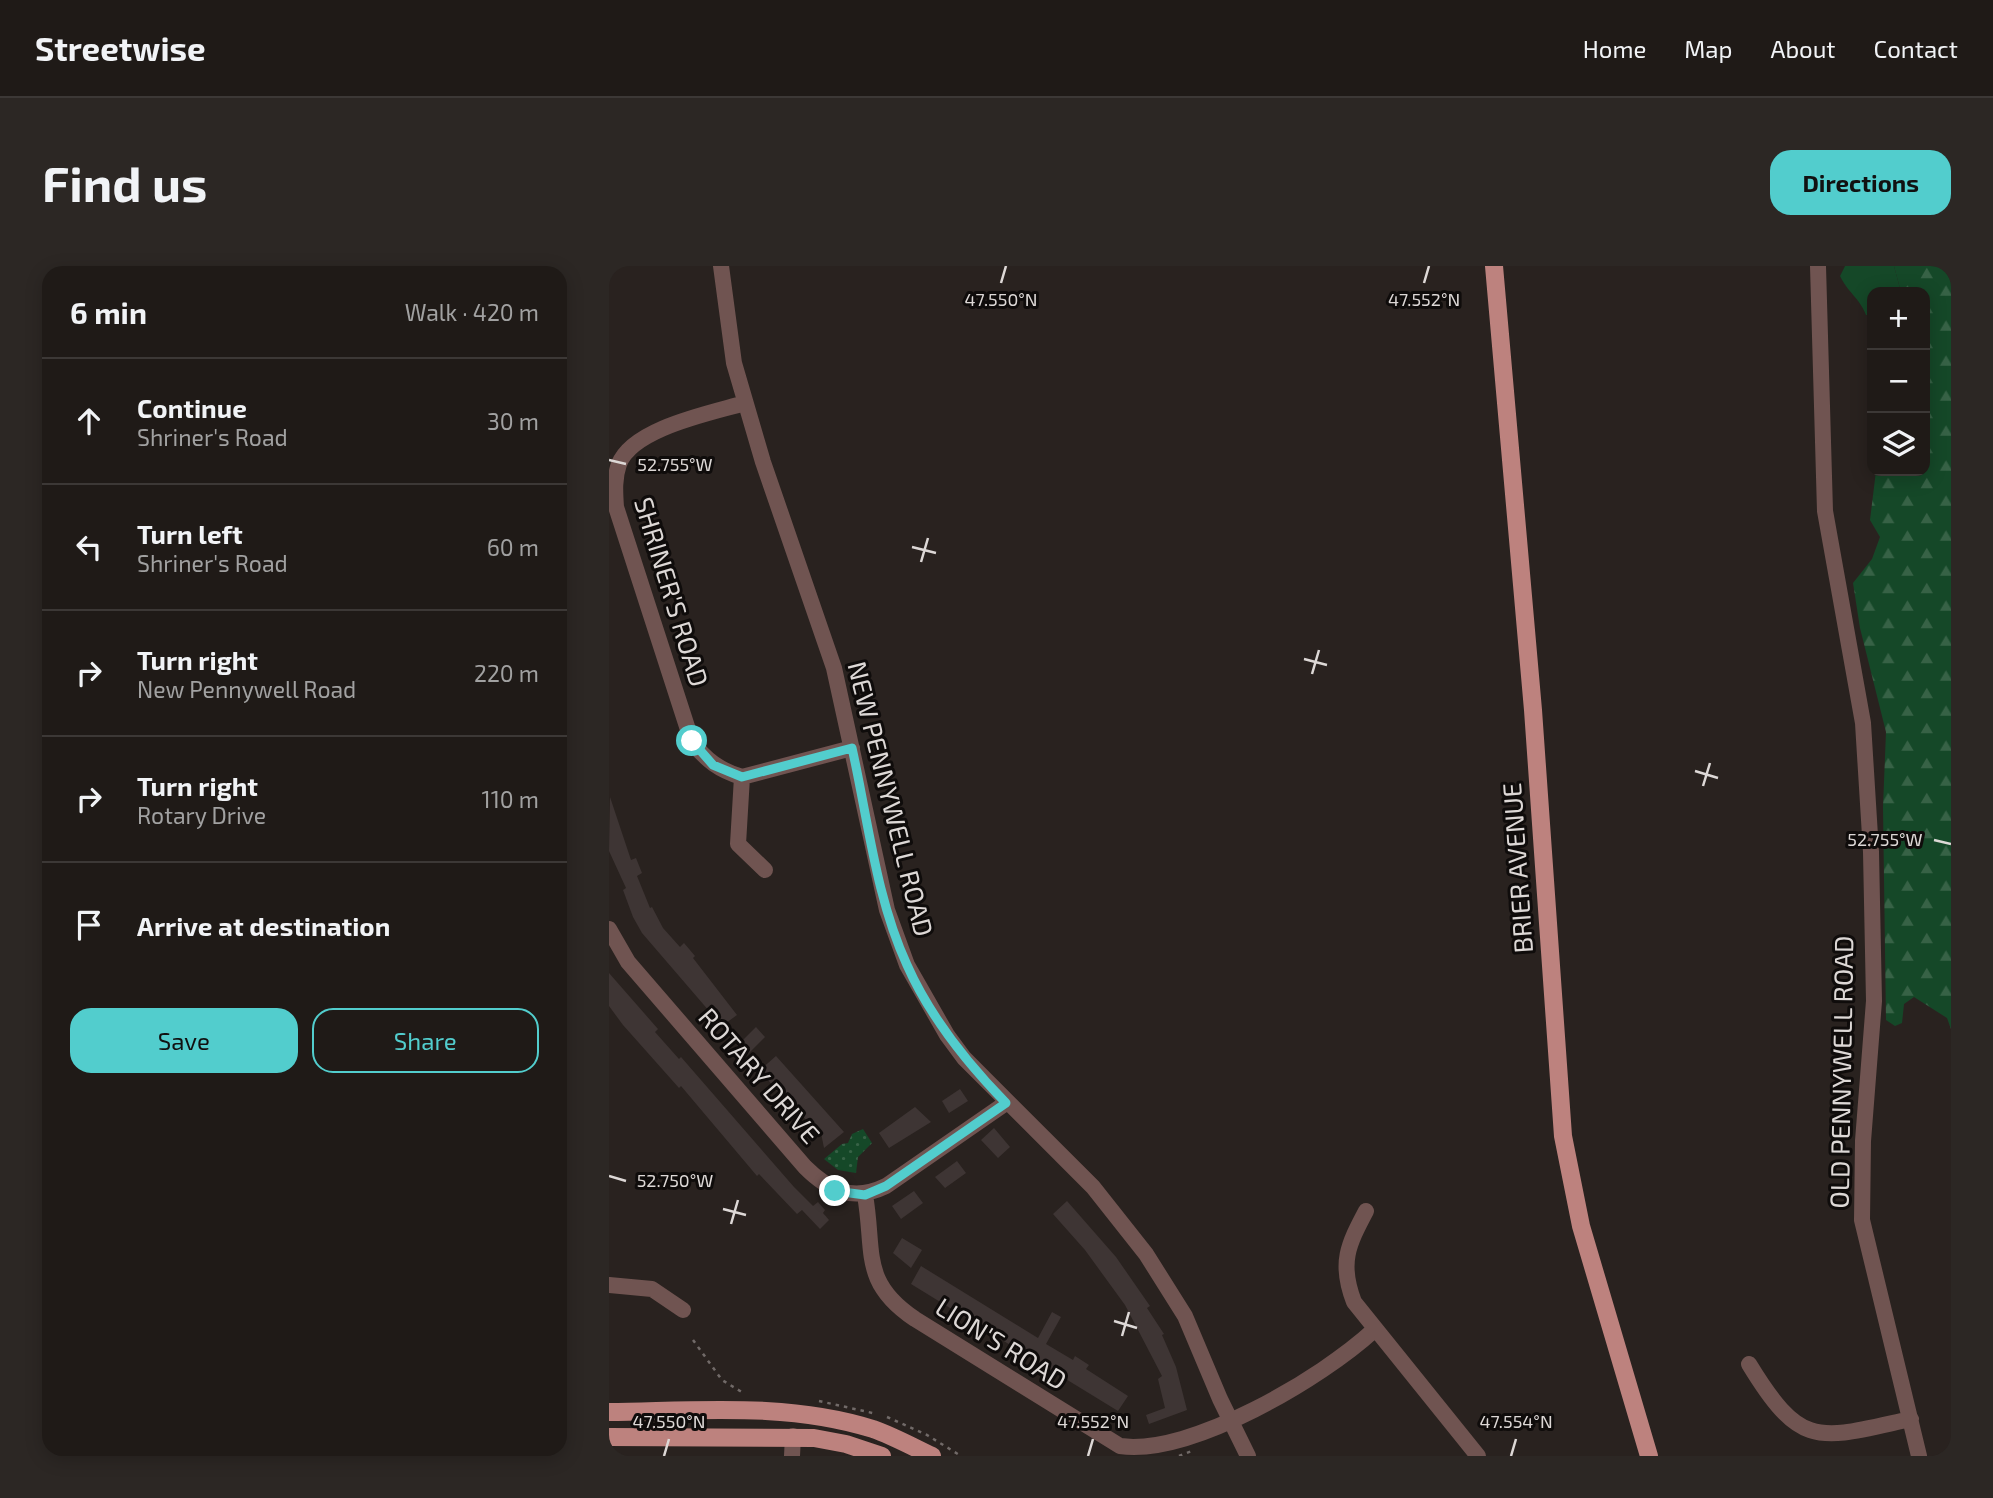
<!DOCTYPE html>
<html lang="en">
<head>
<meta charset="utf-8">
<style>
	:root { --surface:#1f1a17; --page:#2c2724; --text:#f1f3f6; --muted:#a1a1a1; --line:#3c3836; --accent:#52cdcd }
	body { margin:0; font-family:"Exo 2",sans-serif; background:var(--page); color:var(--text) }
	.controls { position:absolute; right:21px; top:21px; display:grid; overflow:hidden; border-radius:14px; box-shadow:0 4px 18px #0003 }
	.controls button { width:63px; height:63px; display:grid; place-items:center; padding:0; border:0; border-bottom:2px solid var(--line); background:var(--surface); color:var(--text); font:35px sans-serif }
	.stop { position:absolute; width:21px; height:21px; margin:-16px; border:5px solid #52cdcd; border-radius:50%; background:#fff }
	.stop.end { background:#52cdcd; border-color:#fff; box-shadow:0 2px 7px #0008 }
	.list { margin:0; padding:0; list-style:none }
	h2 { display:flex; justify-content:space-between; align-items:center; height:91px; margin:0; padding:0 28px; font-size:30px }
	h2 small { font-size:23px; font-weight:400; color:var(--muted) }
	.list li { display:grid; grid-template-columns:46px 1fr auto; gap:21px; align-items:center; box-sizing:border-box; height:126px; padding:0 28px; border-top:2px solid var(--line) }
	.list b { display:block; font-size:26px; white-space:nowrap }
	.list p { margin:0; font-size:23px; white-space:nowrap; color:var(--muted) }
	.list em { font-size:23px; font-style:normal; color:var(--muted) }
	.actions { display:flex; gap:14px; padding:21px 28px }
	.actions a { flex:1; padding:16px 0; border:2px solid var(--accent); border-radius:21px; text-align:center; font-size:24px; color:var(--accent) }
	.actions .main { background:var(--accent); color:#111 }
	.icon { flex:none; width:38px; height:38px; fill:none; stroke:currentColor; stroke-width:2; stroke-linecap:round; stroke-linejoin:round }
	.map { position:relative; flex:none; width:1342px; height:1190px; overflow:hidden; border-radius:21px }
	header { display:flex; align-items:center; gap:42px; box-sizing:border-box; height:98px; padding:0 35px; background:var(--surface); border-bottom:2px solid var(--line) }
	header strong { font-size:33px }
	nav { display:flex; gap:38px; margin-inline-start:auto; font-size:24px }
	.intro { display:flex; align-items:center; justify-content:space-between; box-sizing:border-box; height:168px; padding:0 42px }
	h1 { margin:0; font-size:49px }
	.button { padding:18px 32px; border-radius:21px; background:var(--accent); color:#111; font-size:24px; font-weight:700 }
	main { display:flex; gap:42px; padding:0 42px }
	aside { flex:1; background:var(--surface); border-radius:21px; box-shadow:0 4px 18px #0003 }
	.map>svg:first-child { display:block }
	.grass { fill:#154828 }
	.forest { fill:url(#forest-firs) }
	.park { fill:url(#park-dots) }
	.building { fill:#3e3534 }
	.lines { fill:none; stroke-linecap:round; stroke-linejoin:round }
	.path { stroke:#716a68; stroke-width:2.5; stroke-dasharray:3.5 5; stroke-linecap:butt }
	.minor { stroke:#705451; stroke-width:16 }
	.major { stroke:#bd827e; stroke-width:18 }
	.route { stroke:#52cdcd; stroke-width:9 }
	.ticks { fill:none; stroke:#ddd8d6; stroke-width:2.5 }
	.labels { text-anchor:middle; stroke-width:6; stroke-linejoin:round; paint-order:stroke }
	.street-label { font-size:26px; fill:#ddd8d6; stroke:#0f0c0b }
	.ticks-label { font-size:18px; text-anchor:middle; fill:#ddd8d6; stroke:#0f0c0b; stroke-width:6; stroke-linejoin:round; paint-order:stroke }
</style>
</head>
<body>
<header>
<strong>Streetwise</strong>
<nav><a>Home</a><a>Map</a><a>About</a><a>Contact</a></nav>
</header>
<div class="intro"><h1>Find us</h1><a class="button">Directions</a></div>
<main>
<aside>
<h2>6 min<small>Walk · 420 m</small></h2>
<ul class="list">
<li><svg class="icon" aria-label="ahead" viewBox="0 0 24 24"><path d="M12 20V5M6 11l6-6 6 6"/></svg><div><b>Continue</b><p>Shriner's Road</p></div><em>30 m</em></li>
<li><svg class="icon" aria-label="left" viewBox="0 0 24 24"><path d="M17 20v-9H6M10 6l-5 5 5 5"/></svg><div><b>Turn left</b><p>Shriner's Road</p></div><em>60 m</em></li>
<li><svg class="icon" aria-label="right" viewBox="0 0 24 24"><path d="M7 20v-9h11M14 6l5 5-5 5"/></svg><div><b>Turn right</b><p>New Pennywell Road</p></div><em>220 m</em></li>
<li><svg class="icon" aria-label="right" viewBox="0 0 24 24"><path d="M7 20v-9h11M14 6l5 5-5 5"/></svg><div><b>Turn right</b><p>Rotary Drive</p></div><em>110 m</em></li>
<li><svg class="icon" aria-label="arrive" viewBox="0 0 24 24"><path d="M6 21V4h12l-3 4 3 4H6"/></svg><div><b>Arrive at destination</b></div></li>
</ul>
<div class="actions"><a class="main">Save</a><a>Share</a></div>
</aside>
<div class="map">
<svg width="1342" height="1190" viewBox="0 0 1342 1190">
	<defs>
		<pattern id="forest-firs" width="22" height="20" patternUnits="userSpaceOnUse" patternTransform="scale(1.75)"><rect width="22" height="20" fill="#154828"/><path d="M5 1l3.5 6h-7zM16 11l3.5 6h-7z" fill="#376246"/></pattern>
		<pattern id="park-dots" width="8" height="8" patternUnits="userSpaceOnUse" patternTransform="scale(1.75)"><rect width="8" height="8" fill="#154828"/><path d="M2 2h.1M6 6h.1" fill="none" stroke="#376246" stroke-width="1.8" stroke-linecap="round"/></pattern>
	</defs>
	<rect width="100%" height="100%" fill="#29221f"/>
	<path class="grass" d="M 1236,0 L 1285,0 L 1292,26 L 1263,26 L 1263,50 L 1257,49 C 1250,31 1239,27 1231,10 Z"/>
	<path class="forest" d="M 1285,0 L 1342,0 L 1342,763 L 1338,752 L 1305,731 L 1295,738 L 1293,757 L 1286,760 L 1277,754 L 1274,541 L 1277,466 L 1251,362 L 1244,317 L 1263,293 L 1271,271 L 1261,254 L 1267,205 L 1316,205 L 1316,26 L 1292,26 Z"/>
	<path class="park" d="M 254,863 L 263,877 L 249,891 L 247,907 L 229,904 L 215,893 L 233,878 L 239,877 L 243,868 Z"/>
	<path class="building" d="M 1,531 L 22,594 L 27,592 L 33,607 L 28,610 L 41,642 L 43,641 L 54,662 L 71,681 L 75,677 L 86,690 L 84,692 L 128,749 L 113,760 L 33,667 L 24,651 L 14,624 L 17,622 L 0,585 Z
		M 0,707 L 49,763 L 46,766 L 70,793 L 72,791 L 185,921 L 204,940 L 209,936 L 216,944 L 214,947 L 220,954 L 211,963 L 193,944 L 188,948 L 150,908 L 148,910 L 72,820 L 70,822 L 14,759 L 0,740 Z
		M 147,761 L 156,771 L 136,791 L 127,781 Z
		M 167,790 L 235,866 L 215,882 L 212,867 L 204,857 L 201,859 L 184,838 L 181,841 L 151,804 Z
		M 351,823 L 359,835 L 340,847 L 333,835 Z
		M 306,841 L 322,856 L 280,882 L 270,867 Z
		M 385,862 L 401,881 L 389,892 L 372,874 Z
		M 348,895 L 357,907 L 336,922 L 326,911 Z
		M 305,925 L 314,937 L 292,953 L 283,940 Z
		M 458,935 L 507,991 L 541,1040 L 538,1042 L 555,1068 L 553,1069 L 567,1101 L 578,1144 L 540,1158 L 537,1149 L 556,1142 L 549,1113 L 553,1110 L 516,1039 L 476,984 L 444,948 Z
		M 293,972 L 313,984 L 302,1002 L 284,987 Z
		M 312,1000 L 429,1072 L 443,1046 L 452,1051 L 437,1078 L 464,1094 L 466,1090 L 480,1099 L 477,1103 L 519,1130 L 509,1145 L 302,1018 Z"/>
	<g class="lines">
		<path class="path" d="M 84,1074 L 113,1114 L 136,1128
			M 210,1135 L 268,1148
			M 278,1151 L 318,1169 L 352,1190
			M 570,1190 L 583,1185"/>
		<path class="minor" d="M 112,0 L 125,97 L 154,196 L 225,402 L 278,644 L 298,699 L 338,769 L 355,792 L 484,921 L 537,988 L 576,1050 L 611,1133 L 639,1190
			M 1209,0 L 1216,245 L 1254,457 L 1262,586 L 1265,735 L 1254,875 L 1253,954 L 1310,1190
			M 136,137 C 102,147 24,162 10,198 C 5,212 6,226 7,241 L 83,476 C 97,494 110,504 133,511 L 243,482
			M 133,511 L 129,578 L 156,604
			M 0,663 L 19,696 L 196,901 C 220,925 244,936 277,920 L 397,837
			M 256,929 C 266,986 251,1016 306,1053 L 511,1180 C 582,1190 713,1112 765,1064
			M 757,945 C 739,979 730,997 745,1036 L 869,1190
			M 0,1019 L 43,1023 L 74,1044
			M 1140,1098 C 1193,1185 1210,1173 1302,1153
			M 183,1190 L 184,1170"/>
		<path class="major" d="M 885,0 L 924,444 L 954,870 L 972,960 L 1040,1190
			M 0,1146 C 87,1145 179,1136 264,1163 C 284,1170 304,1181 323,1190
			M 0,1171 L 205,1172 L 237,1178 L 273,1190"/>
	</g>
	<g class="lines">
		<path class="route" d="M 83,475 L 104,499 L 133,511 L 243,482 C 259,553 267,632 298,699 C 321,751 357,796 397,837 L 277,920 L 256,929 L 226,925"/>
	</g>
	<path class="ticks" d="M 392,17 L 397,0M 815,17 L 820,0M 0,194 L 17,198M 303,281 L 327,287M 312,296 L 319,272M 695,393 L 718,399M 703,408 L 710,384M 1086,505 L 1109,512M 1094,520 L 1101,497M 1325,574 L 1342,578M 0,910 L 17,915M 114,943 L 137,949M 122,958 L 129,934M 505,1055 L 528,1062M 513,1070 L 520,1046M 55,1190 L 60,1173M 479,1190 L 484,1173M 902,1190 L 907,1173"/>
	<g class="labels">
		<g class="street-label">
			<text transform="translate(62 326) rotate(73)" y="9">SHRINER'S ROAD</text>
			<text transform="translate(281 533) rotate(76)" y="9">NEW PENNYWELL ROAD</text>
			<text transform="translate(909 602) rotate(-94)" y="9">BRIER AVENUE</text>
			<text transform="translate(1233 806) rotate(-89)" y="9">OLD PENNYWELL ROAD</text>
			<text transform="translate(150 810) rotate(49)" y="9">ROTARY DRIVE</text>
			<text transform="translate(392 1078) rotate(32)" y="9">LION'S ROAD</text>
		</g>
	</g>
	<g class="ticks-label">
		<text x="392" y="40">47.550°N</text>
		<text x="815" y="40">47.552°N</text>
		<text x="66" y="205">52.755°W</text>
		<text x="1276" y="580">52.755°W</text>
		<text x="66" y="921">52.750°W</text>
		<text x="60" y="1162">47.550°N</text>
		<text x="484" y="1162">47.552°N</text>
		<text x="907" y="1162">47.554°N</text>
	</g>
</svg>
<div class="controls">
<button>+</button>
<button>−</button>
<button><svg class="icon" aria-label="layers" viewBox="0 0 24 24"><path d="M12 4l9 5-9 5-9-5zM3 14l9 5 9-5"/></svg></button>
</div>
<div class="stop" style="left:83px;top:475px"></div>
<div class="stop end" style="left:226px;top:925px"></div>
</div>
</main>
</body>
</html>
